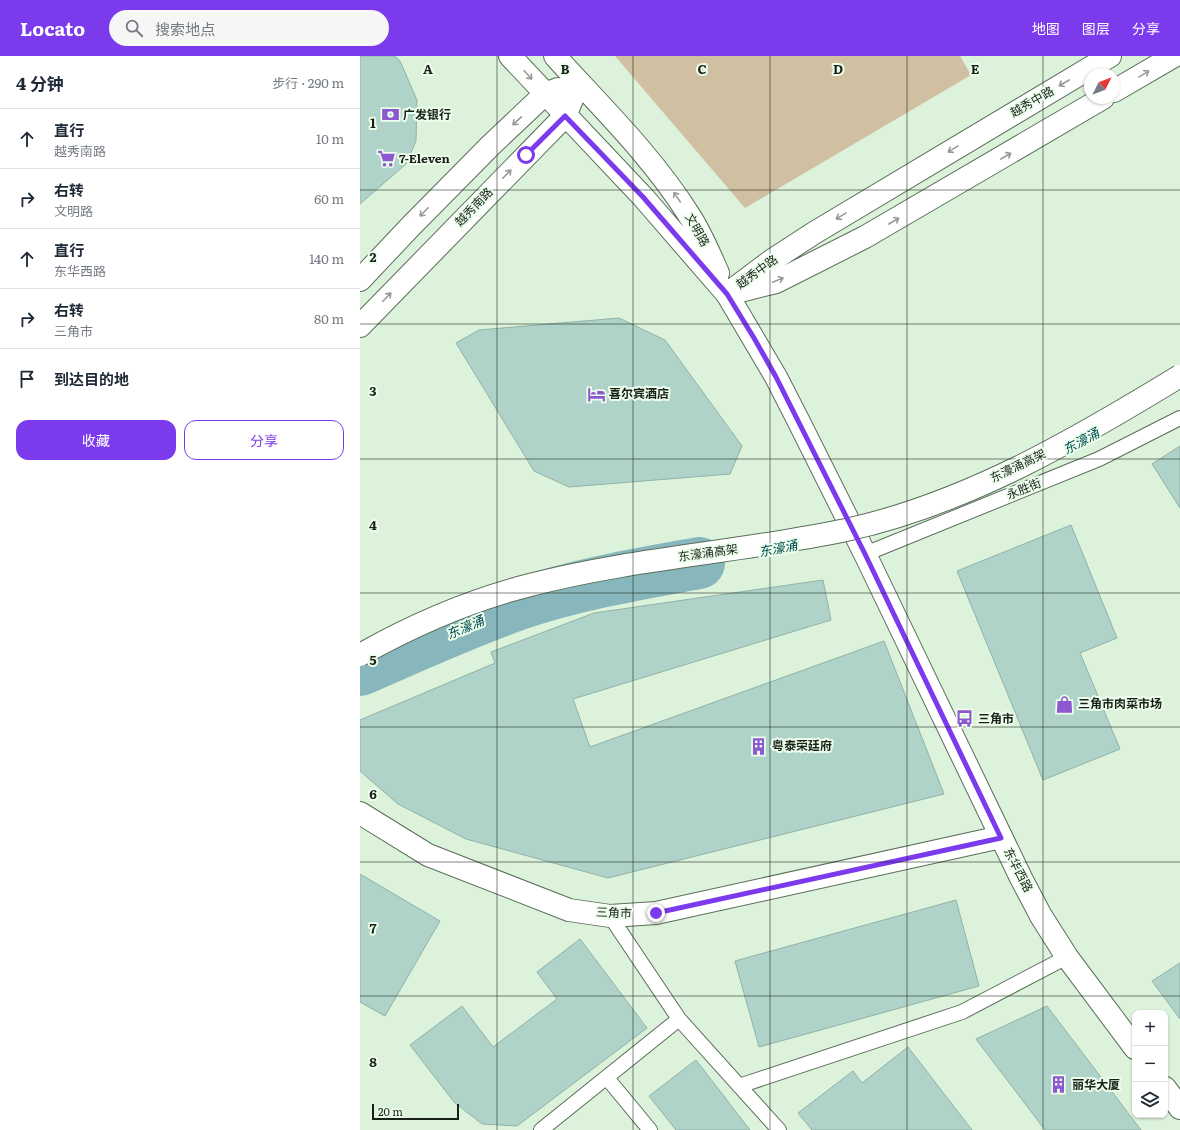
<!DOCTYPE html>
<html lang="zh">
<head>
<meta charset="utf-8">
<style>
	:root { --surface:#fff; --page:#f6f6f7; --text:#1f2937; --muted:#747a83; --line:#e0e1e3; --accent:#7c3aed }
	body { margin:0; font-family:Literata,"Noto Sans SC",serif; background:var(--page); color:var(--text) }
	.controls { position:absolute; right:12px; bottom:12px; display:grid; overflow:hidden; border-radius:8px; box-shadow:0 1px 3px #0004 }
	.controls button { width:36px; height:36px; display:grid; place-items:center; padding:0; border:0; border-bottom:1px solid var(--line); background:var(--surface); color:var(--text); font:20px sans-serif }
	.compass { position:absolute; left:724px; top:12px; width:36px; height:36px; border-radius:50%; background:var(--surface); box-shadow:0 1px 3px #0004; rotate:48deg }
	.scale { position:absolute; left:12px; bottom:10px; width:87px; box-sizing:border-box; padding-left:4px; border:2px solid #182118; border-top:0; font-size:11px; line-height:14px; white-space:nowrap; color:#182118; -webkit-text-stroke:3px #ecfeeb; paint-order:stroke }
	.stop { position:absolute; width:12px; height:12px; margin:-9px; border:3px solid #7c3aed; border-radius:50%; background:#fff }
	.stop.end { background:#7c3aed; border-color:#fff; box-shadow:0 1px 4px #0008 }
	.list { margin:0; padding:0; list-style:none }
	h2 { display:flex; justify-content:space-between; align-items:center; height:52px; margin:0; padding:0 16px; font-size:17px }
	h2 small { font-size:13px; font-weight:400; color:var(--muted) }
	.list li { display:grid; grid-template-columns:26px 1fr auto; gap:12px; align-items:center; box-sizing:border-box; height:60px; padding:0 16px; border-top:1px solid var(--line) }
	.list b { display:block; font-size:15px; white-space:nowrap }
	.list p { margin:0; font-size:13px; white-space:nowrap; color:var(--muted) }
	.list em { font-size:13px; font-style:normal; color:var(--muted) }
	.actions { display:flex; gap:8px; padding:12px 16px }
	.actions a { flex:1; padding:9px 0; border:1px solid var(--accent); border-radius:12px; text-align:center; font-size:14px; color:var(--accent) }
	.actions .main { background:var(--accent); color:#fff }
	.icon { flex:none; width:22px; height:22px; fill:none; stroke:currentColor; stroke-width:2; stroke-linecap:round; stroke-linejoin:round }
	.map { position:relative; flex:none; width:820px; height:1074px; overflow:hidden }
	header { display:flex; align-items:center; gap:24px; box-sizing:border-box; height:56px; padding:0 20px; background:var(--accent); color:#fff }
	header strong { font-size:19px }
	nav { display:flex; gap:22px; margin-inline-start:auto; font-size:14px }
	.search { width:280px; height:36px; background:var(--page); display:flex; align-items:center; gap:10px; box-sizing:border-box; padding:0 14px; border-radius:22px; color:var(--muted); font-size:15px }
	main { display:flex }
	aside { flex:1; background:var(--surface) }
	.map>svg:first-child { display:block }
	.green { fill:#d1bfa2 }
	.lines { fill:none; stroke-linecap:round; stroke-linejoin:round }
	.river { stroke:#87b6bc; stroke-width:52 }
	.building { fill:#b0d3c9; stroke:#90b2a8 }
	.service-casing { stroke:#5a6e59; stroke-width:16 }
	.minor-casing { stroke:#5a6e59; stroke-width:24 }
	.tertiary-casing { stroke:#5a6e59; stroke-width:24 }
	.secondary-casing { stroke:#5a6e59; stroke-width:24 }
	.service { stroke:#fff; stroke-width:14 }
	.minor { stroke:#fff; stroke-width:22 }
	.tertiary { stroke:#fff; stroke-width:22 }
	.secondary { stroke:#fff; stroke-width:22 }
	.trunk-bridge-casing { stroke:#5a6e59; stroke-width:24; stroke-linecap:butt }
	.trunk-bridge { stroke:#fff; stroke-width:22 }
	.oneway { stroke:#979b97 }
	.route { stroke:#7c3aed; stroke-width:5 }
	.grid { fill:none; stroke:#182118; stroke-width:1; stroke-opacity:0.55 }
	.labels { text-anchor:middle; stroke-width:4; stroke-linejoin:round; paint-order:stroke }
	.street-label { font-size:12px; fill:#182118; stroke:#ecfeeb }
	.poi-label { font-size:12px; font-weight:bold; fill:#182118; stroke:#ecfeeb; text-anchor:start }
	.water-label { font-size:13px; font-style:italic; fill:#004b52; stroke:#ecfeeb }
	.grid-label { font-size:13px; text-anchor:middle; font-weight:bold; fill:#182118; stroke:#ecfeeb; stroke-width:4; stroke-linejoin:round; paint-order:stroke }
</style>
</head>
<body>
<header>
<strong>Locato</strong>
<div class="search"><svg class="icon" aria-label="search" viewBox="0 0 24 24"><circle cx="10" cy="10" r="6"/><path d="M15 15l6 6"/></svg>搜索地点</div>
<nav><a>地图</a><a>图层</a><a>分享</a></nav>
</header>
<main>
<aside>
<h2>4 分钟<small>步行 · 290 m</small></h2>
<ul class="list">
<li><svg class="icon" aria-label="ahead" viewBox="0 0 24 24"><path d="M12 20V5M6 11l6-6 6 6"/></svg><div><b>直行</b><p>越秀南路</p></div><em>10 m</em></li>
<li><svg class="icon" aria-label="right" viewBox="0 0 24 24"><path d="M7 20v-9h11M14 6l5 5-5 5"/></svg><div><b>右转</b><p>文明路</p></div><em>60 m</em></li>
<li><svg class="icon" aria-label="ahead" viewBox="0 0 24 24"><path d="M12 20V5M6 11l6-6 6 6"/></svg><div><b>直行</b><p>东华西路</p></div><em>140 m</em></li>
<li><svg class="icon" aria-label="right" viewBox="0 0 24 24"><path d="M7 20v-9h11M14 6l5 5-5 5"/></svg><div><b>右转</b><p>三角市</p></div><em>80 m</em></li>
<li><svg class="icon" aria-label="arrive" viewBox="0 0 24 24"><path d="M6 21V4h12l-3 4 3 4H6"/></svg><div><b>到达目的地</b></div></li>
</ul>
<div class="actions"><a class="main">收藏</a><a>分享</a></div>
</aside>
<div class="map">
<svg width="820" height="1074" viewBox="0 0 820 1074">
	<rect width="100%" height="100%" fill="#dcf2da"/>
	<path class="green" d="M 255,0 L 600,0 L 611,19 L 385,152 Z"/>
	<g class="lines">
		<path class="river" d="M 0,614 C 53,591 105,567 159,548 C 218,528 279,518 339,507"/>
	</g>
	<path class="building" d="M 0,0 L 35,0 L 40,5 L 57,44 L 56,85 L 46,108 L 0,148 Z
		M 259,262 L 305,284 L 382,390 L 370,418 L 209,431 L 174,415 L 96,287 L 119,274 Z
		M 820,390 L 820,452 L 792,408 Z
		M 711,469 L 757,582 L 720,597 L 760,693 L 683,724 L 597,515 Z
		M 463,524 L 471,564 L 213,643 L 230,691 L 524,585 L 584,738 L 248,822 L 106,783 L 38,748 L 0,715 L 0,664 L 135,607 L 131,596 L 234,557 Z
		M 0,818 L 80,865 L 25,960 L 0,946 Z
		M 596,844 L 619,930 L 399,991 L 375,905 Z
		M 220,883 L 287,972 L 157,1070 L 122,1068 L 94,1046 L 50,989 L 102,950 L 133,991 L 197,943 L 177,916 Z
		M 820,907 L 820,963 L 792,925 Z
		M 687,950 L 781,1074 L 685,1074 L 616,983 Z
		M 548,991 L 612,1074 L 452,1074 L 438,1057 L 493,1015 L 502,1027 Z
		M 336,1004 L 390,1074 L 316,1074 L 289,1040 Z"/>
	<g class="lines">
		<defs>
			<path id="service" d="M 505,498 L 739,403 L 820,362
				M 250,860 L 319,963 L 419,1074
				M 247,1022 L 290,1074
				M 379,1030 L 602,956 L 707,901
				M 181,1074 L 319,963"/>
			<path id="minor" d="M 0,757 L 68,799 L 209,854 L 250,860 L 296,857 L 641,781"/>
			<path id="tertiary" d="M 367,238 L 416,321 L 438,364 L 505,498 L 661,822 L 681,860 L 707,901 L 775,992
				M 805,1032 L 820,1052"/>
			<path id="secondary" d="M 150,0 L 283,141 L 367,238
				M 195,0 C 241,51 292,100 329,159 C 341,177 349,197 358,217
				M 754,35 L 814,0
				M 0,224 L 51,170 L 131,89 L 185,38 L 198,33
				M 376,236 L 416,226 L 505,181 L 743,42
				M 367,238 L 411,205 L 454,177 L 750,0
				M 0,270 L 205,60 L 219,27"/>
		</defs>
		<use href="#service" class="service-casing"/>
		<use href="#minor" class="minor-casing"/>
		<use href="#tertiary" class="tertiary-casing"/>
		<use href="#secondary" class="secondary-casing"/>
		<use href="#service" class="service"/>
		<use href="#minor" class="minor"/>
		<use href="#tertiary" class="tertiary"/>
		<use href="#secondary" class="secondary"/>
		<defs>
			<path id="trunk-bridge" d="M 0,599 C 53,569 111,544 170,529 C 274,502 382,496 486,474 C 606,448 717,383 820,320"/>
		</defs>
		<use href="#trunk-bridge" class="trunk-bridge-casing"/>
		<use href="#trunk-bridge" class="trunk-bridge"/>
	</g>
	<defs><path id="oneway-shaft" d="M-6 0H5M1.5-3L5.5 0L1.5 3" fill="none" stroke-width="1.6" stroke-linecap="round" stroke-linejoin="round"/></defs>
	<g class="oneway">
		<use href="#oneway-shaft" transform="translate(784 18) rotate(-31)"/>
		<use href="#oneway-shaft" transform="translate(168 19) rotate(48)"/>
		<use href="#oneway-shaft" transform="translate(704 27) rotate(150)"/>
		<use href="#oneway-shaft" transform="translate(157 65) rotate(137)"/>
		<use href="#oneway-shaft" transform="translate(593 93) rotate(149)"/>
		<use href="#oneway-shaft" transform="translate(646 100) rotate(-30)"/>
		<use href="#oneway-shaft" transform="translate(147 118) rotate(-46)"/>
		<use href="#oneway-shaft" transform="translate(317 141) rotate(-124)"/>
		<use href="#oneway-shaft" transform="translate(64 156) rotate(135)"/>
		<use href="#oneway-shaft" transform="translate(481 160) rotate(149)"/>
		<use href="#oneway-shaft" transform="translate(534 165) rotate(-30)"/>
		<use href="#oneway-shaft" transform="translate(418 224) rotate(-22)"/>
		<use href="#oneway-shaft" transform="translate(27 241) rotate(-46)"/>
	</g>
	<g class="lines">
		<path class="route" d="M 166,99 L 205,60 L 283,141 L 367,238 L 394,282 L 416,321 L 505,498 L 641,782 L 296,857"/>
	</g>
	<path class="grid" d="M 137,0 L 137,1074M 273,0 L 273,1074M 410,0 L 410,1074M 547,0 L 547,1074M 683,0 L 683,1074M 0,134 L 820,134M 0,268 L 820,268M 0,403 L 820,403M 0,537 L 820,537M 0,671 L 820,671M 0,806 L 820,806M 0,940 L 820,940"/>
	<defs>
		<symbol id="bank-bare" viewBox="-9 -9 18 18"><path d="M-6-4H6V4H-6ZM0-2.3a2.3 2.3 0 1 0 0 4.6a2.3 2.3 0 1 0 0-4.6Z" fill="#8d57cf" stroke="#ecfeeb" stroke-width="2.5" paint-order="stroke"/></symbol>
		<symbol id="supermarket-bare" viewBox="-9 -9 18 18"><path d="M-6-5.5h2.5l.6 2H6L4.5 2H-2.5L-4.4-4H-6ZM-1.5 3.2a1.3 1.3 0 1 0 .1 0ZM3 3.2a1.3 1.3 0 1 0 .1 0Z" fill="#8d57cf" stroke="#ecfeeb" stroke-width="2.5" paint-order="stroke"/></symbol>
		<symbol id="hotel-bare" viewBox="-9 -9 18 18"><path d="M-6-4.5h1.5V1H6V5H4.5V3h-9V5H-6ZM-4 0a1.8 1.8 0 1 1 3.6 0ZM.5 0V-2.5h3Q6-2.5 6 0Z" fill="#8d57cf" stroke="#ecfeeb" stroke-width="2.5" paint-order="stroke"/></symbol>
		<symbol id="shop-bare" viewBox="-9 -9 18 18"><path d="M-5-2.5h2.3a2.7 3.5 0 0 1 5.4 0H5L5.5 6h-11ZM-1.5-2.5h3a1.5 2.3 0 0 0-3 0Z" fill="#8d57cf" stroke="#ecfeeb" stroke-width="2.5" paint-order="stroke"/></symbol>
		<symbol id="bus-bare" viewBox="-9 -9 18 18"><path d="M-5-6H5V4H4V6H2V4H-2V6H-4V4H-5ZM-3.5-4V0h7V-4ZM-3.5 1.2v1.5H-2V1.2ZM2 1.2v1.5H3.5V1.2Z" fill="#8d57cf" stroke="#ecfeeb" stroke-width="2.5" paint-order="stroke"/></symbol>
		<symbol id="building-bare" viewBox="-9 -9 18 18"><path d="M-4-6H4V6H1V3H-1V6H-4ZM-2.5-4.3h1.7v1.8h-1.7ZM.8-4.3h1.7v1.8H.8ZM-2.5-1h1.7V.8h-1.7ZM.8-1h1.7V.8H.8Z" fill="#8d57cf" stroke="#ecfeeb" stroke-width="2.5" paint-order="stroke"/></symbol>
	</defs>
	<g fill-rule="evenodd">
		<use href="#bank-bare" x="18" y="46" width="25" height="25"/>
		<use href="#supermarket-bare" x="14" y="90" width="25" height="25"/>
		<use href="#hotel-bare" x="224" y="326" width="25" height="25"/>
		<use href="#shop-bare" x="692" y="636" width="25" height="25"/>
		<use href="#bus-bare" x="592" y="650" width="25" height="25"/>
		<use href="#building-bare" x="386" y="678" width="25" height="25"/>
		<use href="#building-bare" x="686" y="1016" width="25" height="25"/>
	</g>
	<g class="labels">
		<g class="street-label">
			<text transform="translate(672 46) rotate(-30)" y="4">越秀中路</text>
			<text transform="translate(114 151) rotate(-46)" y="4">越秀南路</text>
			<text transform="translate(337 174) rotate(61)" y="4">文明路</text>
			<text transform="translate(397 216) rotate(-36)" y="4">越秀中路</text>
			<text transform="translate(658 410) rotate(-26)" y="4">东濠涌高架</text>
			<text transform="translate(664 433) rotate(-22)" y="4">永胜街</text>
			<text transform="translate(348 497) rotate(-8)" y="4">东濠涌高架</text>
			<text transform="translate(658 814) rotate(63)" y="4">东华西路</text>
			<text transform="translate(254 857) rotate(2)" y="4">三角市</text>
		</g>
		<g class="poi-label">
			<text x="43" y="63">广发银行</text>
			<text x="39" y="107">7-Eleven</text>
			<text x="249" y="342">喜尔宾酒店</text>
			<text x="718" y="652">三角市肉菜市场</text>
			<text x="618" y="667">三角市</text>
			<text x="412" y="694">粤泰荣廷府</text>
			<text x="712" y="1033">丽华大厦</text>
		</g>
		<g class="water-label">
			<text transform="translate(721 385) rotate(-29)" y="5">东濠涌</text>
			<text transform="translate(418 492) rotate(-11)" y="5">东濠涌</text>
			<text transform="translate(105 571) rotate(-23)" y="5">东濠涌</text>
		</g>
	</g>
	<g class="grid-label">
		<text x="68" y="18">A</text>
		<text x="205" y="18">B</text>
		<text x="342" y="18">C</text>
		<text x="478" y="18">D</text>
		<text x="615" y="18">E</text>
		<text x="13" y="72">1</text>
		<text x="13" y="206">2</text>
		<text x="13" y="340">3</text>
		<text x="13" y="474">4</text>
		<text x="13" y="609">5</text>
		<text x="13" y="743">6</text>
		<text x="13" y="877">7</text>
		<text x="13" y="1011">8</text>
	</g>
</svg>
<div class="controls">
<button>+</button>
<button>−</button>
<button><svg class="icon" aria-label="layers" viewBox="0 0 24 24"><path d="M12 4l9 5-9 5-9-5zM3 14l9 5 9-5"/></svg></button>
</div>
<svg class="compass" viewBox="-18 -18 36 36"><path d="M0-13l5 13h-10z" fill="#e53935"/><path d="M0 13l5-13h-10z" fill="#747a83"/></svg>
<div class="scale">20 m</div>
<div class="stop" style="left:166px;top:99px"></div>
<div class="stop end" style="left:296px;top:857px"></div>
</div>
</main>
</body>
</html>
